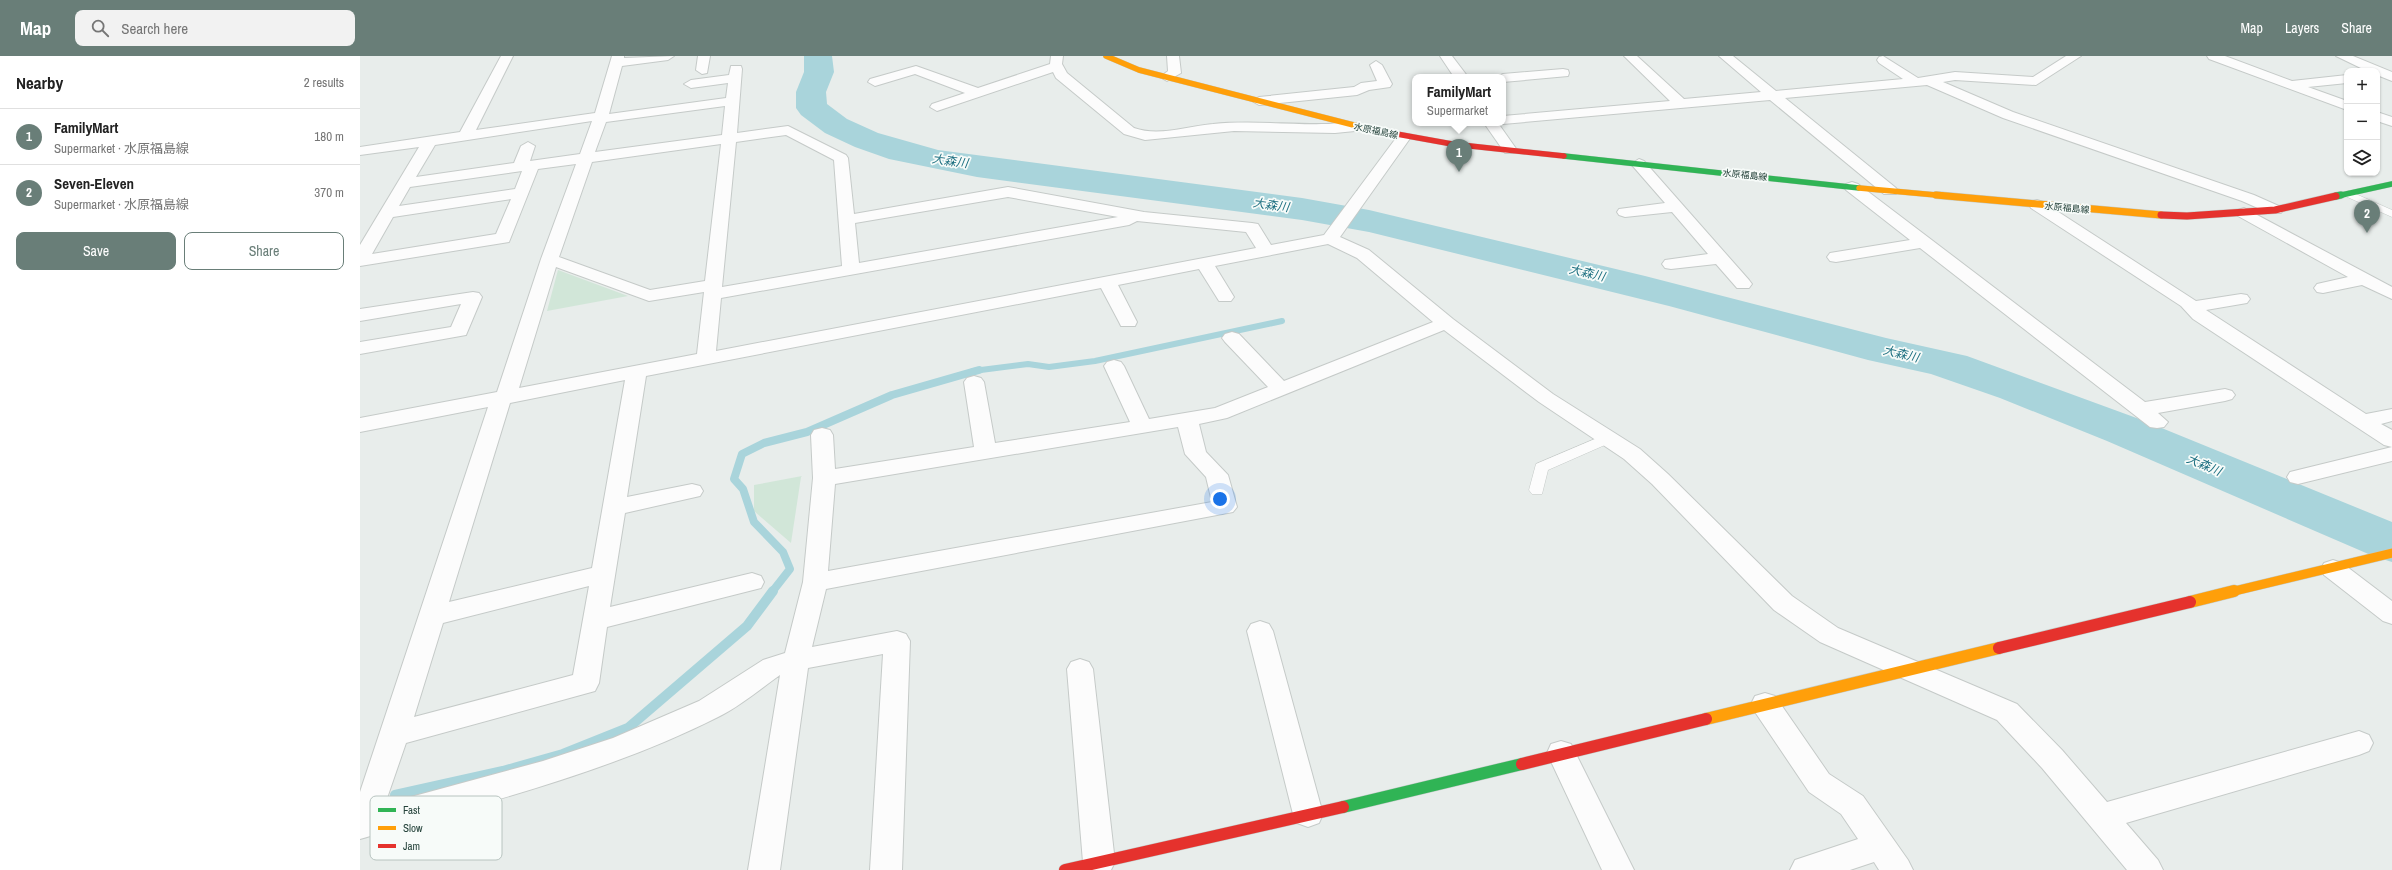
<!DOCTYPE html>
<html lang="en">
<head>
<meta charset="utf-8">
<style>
	:root { --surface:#fff; --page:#f2f2f2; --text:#222; --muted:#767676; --line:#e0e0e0; --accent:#697e78 }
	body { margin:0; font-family:"Archivo Narrow","Noto Sans JP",sans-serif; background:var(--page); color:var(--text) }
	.controls { position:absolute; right:12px; top:12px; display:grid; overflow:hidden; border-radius:8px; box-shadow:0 1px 3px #0004 }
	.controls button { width:36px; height:36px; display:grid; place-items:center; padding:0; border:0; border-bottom:1px solid var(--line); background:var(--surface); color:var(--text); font:20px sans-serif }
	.you { position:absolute; left:860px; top:443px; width:14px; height:14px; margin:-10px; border:3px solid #fff; border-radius:50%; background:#1a73e8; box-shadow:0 0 0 6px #1a73e833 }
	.badge { display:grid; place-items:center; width:26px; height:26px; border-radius:50%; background:var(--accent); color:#fff; font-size:13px; font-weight:700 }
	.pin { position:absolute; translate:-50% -33px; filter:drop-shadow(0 1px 2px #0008) }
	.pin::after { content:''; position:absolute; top:21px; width:14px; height:12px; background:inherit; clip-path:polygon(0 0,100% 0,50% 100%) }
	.popup { position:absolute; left:1052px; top:18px; width:94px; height:52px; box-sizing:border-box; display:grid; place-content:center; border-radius:8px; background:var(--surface); filter:drop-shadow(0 1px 3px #0005); font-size:13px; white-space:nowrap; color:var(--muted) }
	.popup b { font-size:15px; color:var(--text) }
	.popup::after { content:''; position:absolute; left:50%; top:100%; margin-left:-8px; border:8px solid transparent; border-top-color:var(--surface) }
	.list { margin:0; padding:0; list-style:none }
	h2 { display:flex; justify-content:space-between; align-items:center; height:52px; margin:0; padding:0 16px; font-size:17px }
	h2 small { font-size:13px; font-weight:400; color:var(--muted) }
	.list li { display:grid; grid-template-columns:26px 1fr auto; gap:12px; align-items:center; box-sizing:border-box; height:56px; padding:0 16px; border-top:1px solid var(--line) }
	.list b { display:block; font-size:15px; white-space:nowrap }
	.list p { margin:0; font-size:13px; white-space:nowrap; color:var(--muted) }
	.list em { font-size:13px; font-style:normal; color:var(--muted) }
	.actions { display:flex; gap:8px; padding:12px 16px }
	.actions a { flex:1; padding:9px 0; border:1px solid var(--accent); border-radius:8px; text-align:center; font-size:14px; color:var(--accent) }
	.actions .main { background:var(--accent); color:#fff }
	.icon { flex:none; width:22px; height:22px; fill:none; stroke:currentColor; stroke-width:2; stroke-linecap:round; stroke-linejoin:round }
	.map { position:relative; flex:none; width:2032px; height:814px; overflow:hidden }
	header { display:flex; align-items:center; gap:24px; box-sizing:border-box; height:56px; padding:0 20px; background:var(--accent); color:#fff }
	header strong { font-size:19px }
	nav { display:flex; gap:22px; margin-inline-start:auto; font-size:14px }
	.search { width:280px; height:36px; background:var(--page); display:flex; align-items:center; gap:10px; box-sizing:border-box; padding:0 14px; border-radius:8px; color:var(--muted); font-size:15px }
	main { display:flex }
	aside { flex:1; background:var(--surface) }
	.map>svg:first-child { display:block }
	.green { fill:#d1e6d8 }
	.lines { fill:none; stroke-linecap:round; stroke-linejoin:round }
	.stream-far2 { stroke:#a9d4db; stroke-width:6 }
	.stream-far1 { stroke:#a9d4db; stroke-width:8 }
	.stream { stroke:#a9d4db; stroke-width:10 }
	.river { fill:#a9d4db; fill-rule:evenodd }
	.lane-casing { stroke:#c5cac8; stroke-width:1 }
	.street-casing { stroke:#c5cac8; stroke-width:2 }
	.fast-far2-casing { stroke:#c3cbc8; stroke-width:6 }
	.fast-far1-casing { stroke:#c3cbc8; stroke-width:8 }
	.fast-casing { stroke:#c3cbc8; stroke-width:13 }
	.slow-far3-casing { stroke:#c3cbc8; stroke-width:6 }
	.slow-far2-casing { stroke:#c3cbc8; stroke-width:8 }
	.slow-far1-casing { stroke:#c3cbc8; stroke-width:10 }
	.slow-casing { stroke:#c3cbc8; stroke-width:13 }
	.jam-far2-casing { stroke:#c3cbc8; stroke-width:6 }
	.jam-far1-casing { stroke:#c3cbc8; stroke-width:8 }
	.jam-casing { stroke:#c3cbc8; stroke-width:13 }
	.lane { fill:#fcfcfc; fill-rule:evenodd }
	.street { fill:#fcfcfc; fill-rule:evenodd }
	.fast-far2 { stroke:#30b455; stroke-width:5.5 }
	.fast-far1 { stroke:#30b455; stroke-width:7 }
	.fast { stroke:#30b455; stroke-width:12 }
	.slow-far3 { stroke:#ff9f0a; stroke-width:5.5 }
	.slow-far2 { stroke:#ff9f0a; stroke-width:7 }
	.slow-far1 { stroke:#ff9f0a; stroke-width:9 }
	.slow { stroke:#ff9f0a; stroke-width:12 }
	.jam-far2 { stroke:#e5322d; stroke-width:5.5 }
	.jam-far1 { stroke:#e5322d; stroke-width:7 }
	.jam { stroke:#e5322d; stroke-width:12 }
	.labels { text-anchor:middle; stroke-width:3.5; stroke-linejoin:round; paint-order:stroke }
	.far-street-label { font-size:9px; fill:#24423a; stroke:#f7fbf9 }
	.water-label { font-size:12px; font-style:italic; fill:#1c6f80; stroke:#f7fbf9 }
	.key { fill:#f7fbf9; stroke:#b8c4c0; stroke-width:1 }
	.key-label { font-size:11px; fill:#24423a }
</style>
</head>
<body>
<header>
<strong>Map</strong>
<div class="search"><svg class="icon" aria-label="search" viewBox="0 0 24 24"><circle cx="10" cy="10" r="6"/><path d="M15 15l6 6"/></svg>Search here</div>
<nav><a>Map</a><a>Layers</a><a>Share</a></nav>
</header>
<main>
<aside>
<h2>Nearby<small>2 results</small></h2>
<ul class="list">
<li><span class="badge">1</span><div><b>FamilyMart</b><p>Supermarket · 水原福島線</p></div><em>180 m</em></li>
<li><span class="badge">2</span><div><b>Seven-Eleven</b><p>Supermarket · 水原福島線</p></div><em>370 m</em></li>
</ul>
<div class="actions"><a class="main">Save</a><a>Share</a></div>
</aside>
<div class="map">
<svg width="2032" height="814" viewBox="0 0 2032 814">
	<rect width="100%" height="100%" fill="#e8edeb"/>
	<path class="green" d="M 198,214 L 268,240 L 187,255 Z
		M 442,420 L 441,421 L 431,487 L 394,455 L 394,429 Z"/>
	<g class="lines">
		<path class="stream-far2" d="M 613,315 L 668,308 L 689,311 L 735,305 L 922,265"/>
		<path class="stream-far1" d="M 412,536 L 430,513 L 423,496 L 394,466 L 383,433 L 374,423 L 382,398 L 404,387 L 447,376 L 532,339 L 619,314"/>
		<path class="stream" d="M 35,739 L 143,715 L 203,698 L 268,672 L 387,570 L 413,535"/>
		<path class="river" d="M 444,0 L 472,0 L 474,16 L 466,36 L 467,48 L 487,63 L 518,77 L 578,94 L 942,142 L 1009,154 L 1285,220 L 1526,282 L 1607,300 L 1782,364 L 2032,466 L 2032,506 L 2013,500 L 1747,385 L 1640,342 L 1571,318 L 1508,304 L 1309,250 L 1009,176 L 942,164 L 617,121 L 529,103 L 495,91 L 465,77 L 441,59 L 436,52 L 436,36 L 444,16 Z"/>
		<defs>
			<path id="lane" d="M 1989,135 L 2032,154 L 2032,161 L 1985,140 L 1984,138 Z
				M 1249,377 L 1254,379 L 1256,382 L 1254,385 L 1188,414 L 1182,438 L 1172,438 L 1169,434 L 1176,408 Z"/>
			<path id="street" d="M 141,0 L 153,0 L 116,74 L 235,57 L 252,0 L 264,0 L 264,2 L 314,0 L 308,4 L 262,10 L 249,58 L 366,42 L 368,27 L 331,32 L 324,28 L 331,24 L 369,19 L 371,10 L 381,10 L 382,13 L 377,77 L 428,70 L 486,99 L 488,102 L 494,158 L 648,131 L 784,156 L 892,167 L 898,168 L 911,189 L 964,179 L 1039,78 L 1049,78 L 1051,81 L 980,181 L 1009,194 L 1093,263 L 1193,338 L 1280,393 L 1308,418 L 1432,540 L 1478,572 L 1657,648 L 1702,694 L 1747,746 L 1999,675 L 2009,679 L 2013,687 L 2009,695 L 1999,699 L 1766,767 L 1798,804 L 1803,814 L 1767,814 L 1682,712 L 1637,664 L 1460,586 L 1414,554 L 1292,428 L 1264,403 L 1179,346 L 1084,274 L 867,362 L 839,368 L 846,396 L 868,419 L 877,451 L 873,456 L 466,533 L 452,591 L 537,575 L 546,578 L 550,585 L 542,814 L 510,814 L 523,598 L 448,612 L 420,814 L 388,814 L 420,619 C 400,633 379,651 358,661 C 245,718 120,748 0,783 L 0,736 L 128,351 L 0,376 L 0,362 L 137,336 L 181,203 L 216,108 L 178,113 L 149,186 L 0,210 L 0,189 L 59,91 L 0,99 L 0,91 L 100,76 ZM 365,50 L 362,79 L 235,96 L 246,66 ZM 232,65 L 220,98 L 170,105 L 175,90 L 168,86 L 161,90 L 154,107 L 56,121 L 75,89 ZM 426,79 L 474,104 L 482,210 L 362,231 L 376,86 ZM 361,88 L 345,225 L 290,234 L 199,201 L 232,106 ZM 162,115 L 155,133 L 39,150 L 50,131 ZM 648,141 L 758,161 L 499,207 L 495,167 ZM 151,143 L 136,178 L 12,198 L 33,161 ZM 777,165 L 886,176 L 896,192 L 356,295 L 361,242 L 769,169 ZM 968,188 L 997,202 L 1073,266 L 924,325 L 879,278 L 872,276 L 865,278 L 862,282 L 865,286 L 908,331 L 855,352 L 789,363 L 764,310 L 761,306 L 754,304 L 747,306 L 744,310 L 770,366 L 635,387 L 624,326 L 621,322 L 614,320 L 607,322 L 604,326 L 614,391 L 475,413 L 473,379 L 470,374 L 462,372 L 454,374 L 451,379 L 453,422 L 443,526 L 425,597 L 403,604 L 339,645 L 253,682 L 183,705 L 25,748 L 46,687 L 235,635 L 239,627 L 247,571 L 401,532 L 404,526 L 401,520 L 392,517 L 250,551 L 265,457 L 340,440 L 343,435 L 340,430 L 332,428 L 267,441 L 286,320 L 741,232 L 759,266 L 761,270 L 775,270 L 777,266 L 758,229 L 839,213 L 859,245 L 871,245 L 874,241 L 855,210 ZM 196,211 L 289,245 L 344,236 L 337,298 L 159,332 ZM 265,324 L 232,512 L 89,546 L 150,347 ZM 818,371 L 825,398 L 846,421 L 852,446 L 468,515 L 475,428 ZM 229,530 L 213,619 L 54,661 L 83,567 Z
				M 338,0 L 350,0 L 347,17 L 342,18 L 336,14 Z
				M 691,0 L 703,0 L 702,8 L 707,17 L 774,72 C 799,81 828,70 853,68 C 891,64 929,69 967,68 C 976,68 996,63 1002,71 L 995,75 L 975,77 L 874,75 L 785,84 L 764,78 L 696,22 L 693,16 L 577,55 L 570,51 L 572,48 L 605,37 L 555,18 L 515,30 L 508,26 L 510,23 L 556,10 L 618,32 L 690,8 Z
				M 807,0 L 819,0 L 821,17 L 807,25 L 800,21 L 808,15 Z
				M 1080,0 L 1092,0 L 1108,21 L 1094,21 Z
				M 1264,0 L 1277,0 L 1324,43 L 1401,36 L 1359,0 L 1373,0 L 1416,35 L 1543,23 L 1519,7 L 1517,4 L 1519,1 L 1523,0 L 1558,22 L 1595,16 L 1673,21 L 1706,0 L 1721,0 L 1676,29 L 1595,24 L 1583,26 L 1653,56 L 1894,139 L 1921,151 L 1923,154 L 1921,157 L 1909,157 L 1882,145 L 1643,62 L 1567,29 L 1425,42 L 1536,132 L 1538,135 L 1536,138 L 1524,138 L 1410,44 L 1143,68 L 1138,67 L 1143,67 L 1143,60 L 1310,45 Z
				M 1847,0 L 1865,0 L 1932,25 L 1987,19 L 1987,27 L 1948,31 L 1987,45 L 1987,54 L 1849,3 Z
				M 1976,0 L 1993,0 L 2032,16 L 2032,25 L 2017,19 L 2017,15 L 2007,15 Z
				M 1016,5 L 1022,9 L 1032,28 L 1030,31 L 1009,34 L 997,39 L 899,49 L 892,45 L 899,41 L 994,31 L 1001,27 L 1017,25 L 1010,9 Z
				M 1203,13 L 1208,14 L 1209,17 L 1208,20 L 1143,26 L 1143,21 L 1137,21 L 1143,18 Z
				M 2017,56 L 2032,61 L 2032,70 L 2017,65 Z
				M 1124,67 L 1138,67 L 1157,94 L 1155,97 L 1145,97 Z
				M 1279,103 L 1284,105 L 1389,224 L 1392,228 L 1389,232 L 1377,232 L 1356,208 L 1311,213 L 1305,212 L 1302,208 L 1305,204 L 1348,198 L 1312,156 L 1265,161 L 1259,159 L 1257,156 L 1259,153 L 1305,147 L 1271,108 Z
				M 1492,126 L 1498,128 L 1785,346 L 1865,333 L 1872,335 L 1875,339 L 1872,343 L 1865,345 L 1798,357 L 1808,366 L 1804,371 L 1797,372 L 1790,371 L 1560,192 L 1476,206 L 1470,205 L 1467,201 L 1470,197 L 1550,184 L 1486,134 L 1484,131 L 1486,128 Z
				M 1677,144 L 1683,146 L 1836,245 L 1881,238 L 1887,239 L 1890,243 L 1887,247 L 1846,254 L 2006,358 L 2032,353 L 2032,365 L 2021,368 L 2032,374 L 2032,391 L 2024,389 L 1995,370 L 1833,263 L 1821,250 L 1671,152 L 1669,149 L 1671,146 Z
				M 1884,152 L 2032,231 L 2032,243 L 2002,229 L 1963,237 L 1957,236 L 1954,232 L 1957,228 L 1988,221 L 1878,160 L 1876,157 L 1878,154 Z
				M 113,236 L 119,237 L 122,241 L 106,279 L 0,298 L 0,286 L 91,271 L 101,248 L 0,265 L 0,253 Z
				M 2032,391 L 2032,405 L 1938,428 L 1930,426 L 1927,421 L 1930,416 Z
				M 1973,504 L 1982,507 L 2032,545 L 2032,568 L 2023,565 L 1964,519 L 1961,513 L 1964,507 Z
				M 900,565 L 909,568 L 913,575 L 963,758 L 959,767 L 948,771 L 937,767 L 933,758 L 887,575 L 891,568 Z
				M 720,603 L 729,606 L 733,613 L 755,806 L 751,814 L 727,814 L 723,806 L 707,613 L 711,606 Z
				M 1405,637 L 1415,640 L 1469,718 L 1503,740 L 1548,804 L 1553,814 L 1519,814 L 1514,806 L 1490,814 L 1430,814 L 1435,804 L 1498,783 L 1481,758 L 1449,736 L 1395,656 L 1391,648 L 1395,640 Z
				M 1201,685 L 1211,688 L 1274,814 L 1242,814 L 1187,697 L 1191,688 Z"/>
			<path id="fast-far2" d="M 1204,100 L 1499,132
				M 1977,140 L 2032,128"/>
			<path id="fast-far1" d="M 1976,140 L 1981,139"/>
			<path id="fast" d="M 983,751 L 1162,708"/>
			<path id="slow-far3" d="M 746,0 L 779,14 L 1009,73
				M 1499,132 L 1587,140"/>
			<path id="slow-far2" d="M 1576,139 L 1801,159"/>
			<path id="slow-far1" d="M 1870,536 L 2032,497"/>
			<path id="slow" d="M 1830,546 L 1874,535
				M 1346,663 L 1639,592"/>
			<path id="jam-far2" d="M 1009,73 L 1092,88 L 1204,100"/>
			<path id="jam-far1" d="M 1801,159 L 1827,160 L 1915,154 L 1976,140"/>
			<path id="jam" d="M 1639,592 L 1830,546
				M 1162,708 L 1346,663
				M 705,814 L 983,751"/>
		</defs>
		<use href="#lane" class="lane-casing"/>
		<use href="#street" class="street-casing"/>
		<use href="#fast-far2" class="fast-far2-casing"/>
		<use href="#fast-far1" class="fast-far1-casing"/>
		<use href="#fast" class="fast-casing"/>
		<use href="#slow-far3" class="slow-far3-casing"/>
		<use href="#slow-far2" class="slow-far2-casing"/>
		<use href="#slow-far1" class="slow-far1-casing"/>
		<use href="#slow" class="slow-casing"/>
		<use href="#jam-far2" class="jam-far2-casing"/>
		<use href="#jam-far1" class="jam-far1-casing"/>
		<use href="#jam" class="jam-casing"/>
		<use href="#lane" class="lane"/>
		<use href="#street" class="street"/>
		<use href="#fast-far2" class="fast-far2"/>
		<use href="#fast-far1" class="fast-far1"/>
		<use href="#fast" class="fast"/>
		<use href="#slow-far3" class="slow-far3"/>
		<use href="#slow-far2" class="slow-far2"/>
		<use href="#slow-far1" class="slow-far1"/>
		<use href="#slow" class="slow"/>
		<use href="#jam-far2" class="jam-far2"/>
		<use href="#jam-far1" class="jam-far1"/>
		<use href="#jam" class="jam"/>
	</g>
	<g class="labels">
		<g class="far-street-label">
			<text transform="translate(1016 75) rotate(12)" y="3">水原福島線</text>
			<text transform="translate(1385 119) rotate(6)" y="3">水原福島線</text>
			<text transform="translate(1707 152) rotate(5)" y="3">水原福島線</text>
		</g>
		<g class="water-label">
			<text transform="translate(590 105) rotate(8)" y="4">大森川</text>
			<text transform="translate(911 149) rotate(8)" y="4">大森川</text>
			<text transform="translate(1227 217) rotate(13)" y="4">大森川</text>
			<text transform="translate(1541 298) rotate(13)" y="4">大森川</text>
			<text transform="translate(1844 409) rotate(23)" y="4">大森川</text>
		</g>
	</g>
	<rect x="10" y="740" width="132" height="64" rx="6" class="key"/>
	<rect x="18" y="752" width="18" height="4" fill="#30b455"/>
	<rect x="18" y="770" width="18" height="4" fill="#ff9f0a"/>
	<rect x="18" y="788" width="18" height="4" fill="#e5322d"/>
	<g class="key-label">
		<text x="43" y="758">Fast</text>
		<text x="43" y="776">Slow</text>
		<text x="43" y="794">Jam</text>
	</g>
</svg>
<div class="controls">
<button>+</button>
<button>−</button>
<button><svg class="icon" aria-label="layers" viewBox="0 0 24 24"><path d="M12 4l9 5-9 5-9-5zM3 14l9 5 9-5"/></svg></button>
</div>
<div class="you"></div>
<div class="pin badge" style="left:1099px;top:116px">1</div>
<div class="popup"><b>FamilyMart</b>Supermarket</div>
<div class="pin badge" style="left:2007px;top:177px">2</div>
</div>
</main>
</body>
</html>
